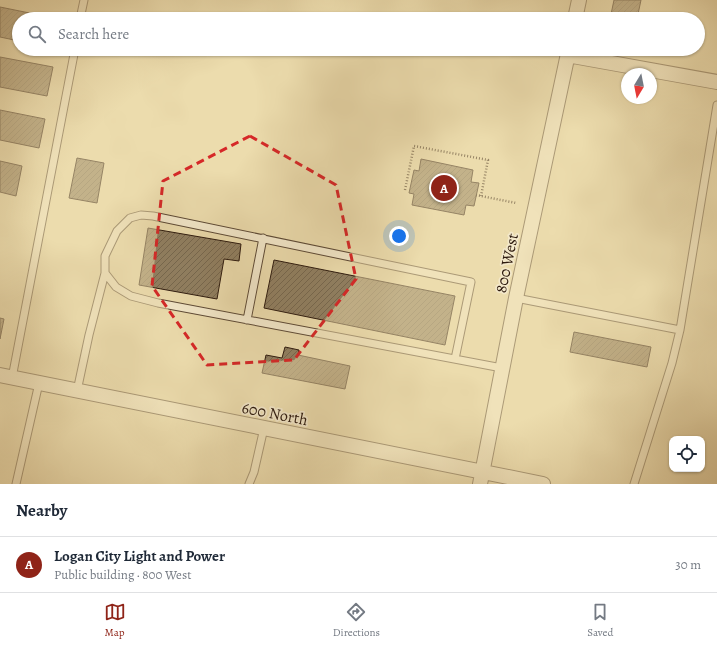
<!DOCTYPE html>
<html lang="en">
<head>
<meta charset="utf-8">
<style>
	:root { --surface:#fff; --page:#f2f2f3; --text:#1f2937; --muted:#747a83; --line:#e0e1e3; --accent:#8f2418 }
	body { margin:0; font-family:Alegreya,serif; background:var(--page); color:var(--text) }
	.controls { position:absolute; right:12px; bottom:12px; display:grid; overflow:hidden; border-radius:8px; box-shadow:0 1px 3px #0004 }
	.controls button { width:36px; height:36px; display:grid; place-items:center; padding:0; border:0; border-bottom:1px solid var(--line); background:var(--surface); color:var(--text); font:20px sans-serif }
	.compass { position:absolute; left:621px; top:68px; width:36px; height:36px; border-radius:50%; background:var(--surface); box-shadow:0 1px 3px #0004; rotate:190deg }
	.you { position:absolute; left:399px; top:236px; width:14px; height:14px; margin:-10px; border:3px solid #fff; border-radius:50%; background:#1a73e8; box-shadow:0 0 0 6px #1a73e833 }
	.badge { display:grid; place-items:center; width:26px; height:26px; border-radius:50%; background:var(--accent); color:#fff; font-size:13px; font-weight:700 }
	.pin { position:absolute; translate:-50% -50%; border:2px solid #fff; box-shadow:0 1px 4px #0006 }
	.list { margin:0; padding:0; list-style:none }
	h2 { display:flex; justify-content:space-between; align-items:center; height:52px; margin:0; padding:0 16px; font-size:17px }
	h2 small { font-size:13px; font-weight:400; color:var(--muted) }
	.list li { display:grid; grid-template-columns:26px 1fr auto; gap:12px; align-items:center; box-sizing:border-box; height:56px; padding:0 16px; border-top:1px solid var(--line) }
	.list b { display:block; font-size:15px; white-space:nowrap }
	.list p { margin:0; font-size:13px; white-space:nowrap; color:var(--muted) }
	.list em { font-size:13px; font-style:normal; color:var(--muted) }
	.icon { flex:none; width:22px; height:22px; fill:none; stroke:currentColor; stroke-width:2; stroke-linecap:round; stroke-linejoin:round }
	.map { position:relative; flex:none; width:717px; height:484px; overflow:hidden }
	.search { position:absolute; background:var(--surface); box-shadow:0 1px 3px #0004; left:12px; right:12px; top:12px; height:44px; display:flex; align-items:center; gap:10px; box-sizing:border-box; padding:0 14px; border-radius:22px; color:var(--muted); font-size:15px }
	.sheet { height:108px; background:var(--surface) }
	nav { display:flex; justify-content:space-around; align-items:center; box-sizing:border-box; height:56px; border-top:1px solid var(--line); background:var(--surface); font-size:11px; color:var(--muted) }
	nav a { display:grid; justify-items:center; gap:2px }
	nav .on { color:var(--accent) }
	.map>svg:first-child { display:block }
	.building { fill:url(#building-hatch); stroke:#2d1a0e }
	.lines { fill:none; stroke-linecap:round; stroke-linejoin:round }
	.service-casing { stroke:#5d4a36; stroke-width:9 }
	.minor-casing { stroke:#5d4a36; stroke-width:16 }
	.path { stroke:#2d1a0e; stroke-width:2.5; stroke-dasharray:1 2; stroke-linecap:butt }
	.service { stroke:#f3e8ca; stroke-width:7 }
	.minor { stroke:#f3e8ca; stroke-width:14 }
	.marked { fill:none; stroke:#d62828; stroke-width:3; stroke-dasharray:8 5; stroke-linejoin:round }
	.labels { text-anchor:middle; stroke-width:3.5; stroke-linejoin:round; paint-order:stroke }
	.street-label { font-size:16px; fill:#2d1a0e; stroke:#f3e8ca }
</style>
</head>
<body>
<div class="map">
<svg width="717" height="484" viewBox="0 0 717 484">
	<defs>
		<pattern id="building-hatch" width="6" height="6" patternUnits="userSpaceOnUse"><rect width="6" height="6" fill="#907f61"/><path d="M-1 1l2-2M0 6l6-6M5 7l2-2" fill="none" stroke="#76674e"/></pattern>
	</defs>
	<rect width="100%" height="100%" fill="#ecdcad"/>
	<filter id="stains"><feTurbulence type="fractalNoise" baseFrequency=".005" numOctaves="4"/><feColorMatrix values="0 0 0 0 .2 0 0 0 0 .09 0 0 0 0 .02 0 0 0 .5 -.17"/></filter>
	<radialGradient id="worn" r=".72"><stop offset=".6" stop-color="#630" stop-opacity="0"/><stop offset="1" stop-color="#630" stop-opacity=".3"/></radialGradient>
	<path class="building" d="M 614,0 L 641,0 L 637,19 L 610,19 Z
		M 0,7 L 59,19 L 19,19 L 19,41 L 0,37 Z
		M 0,57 L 53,67 L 47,96 L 0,87 Z
		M 0,110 L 45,119 L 39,148 L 0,140 Z
		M 77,158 L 104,163 L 97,203 L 69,198 Z
		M 421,159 L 473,170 L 471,182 L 479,183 L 474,206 L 466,205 L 464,215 L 412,205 L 414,194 L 409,193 L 414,170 L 419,171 Z
		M 0,161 L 22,166 L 16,196 L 0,192 Z
		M 148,228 L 241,244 L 239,261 L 224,259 L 217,299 L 139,285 Z
		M 274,260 L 455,296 L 445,345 L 264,308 Z
		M 0,318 L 4,319 L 0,339 Z
		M 574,332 L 651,347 L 647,367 L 570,352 Z
		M 285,347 L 299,350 L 298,355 L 350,366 L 345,389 L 262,373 L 266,355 L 282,358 Z"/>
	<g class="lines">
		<defs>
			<path id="service" d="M 80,19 L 84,0
				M 516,298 L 680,330
				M 247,320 L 263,238
				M 455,359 L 471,282 L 153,216 L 141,215 L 130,218 L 117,231 L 105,256 L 105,273 L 116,287 L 131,296 L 158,303 L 502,368
				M 12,378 L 75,49
				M 77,391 L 89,335 L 105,273
				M 16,484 L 39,383
				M 249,484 L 254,472 L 264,428
				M 634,484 L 672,363 L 680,330 L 717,105"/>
			<path id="minor" d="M 575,19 L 579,0
				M 567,55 L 717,82
				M 0,375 L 543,484
				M 480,484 L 516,298 L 569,49"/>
		</defs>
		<use href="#service" class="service-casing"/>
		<use href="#minor" class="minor-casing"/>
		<path class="path" d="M 405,190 L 414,146 L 488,160 L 481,196
			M 476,195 L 516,203"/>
		<use href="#service" class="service"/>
		<use href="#minor" class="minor"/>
	</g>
	<path d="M0 0H717V484H0ZM 250,136 L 336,185 L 356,279 L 294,360 L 207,365 L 152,286 L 163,181 Z" fill="#ecdcad" fill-opacity=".55" fill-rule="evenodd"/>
	<path class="marked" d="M 250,136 L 336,185 L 356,279 L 294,360 L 207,365 L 152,286 L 163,181 Z"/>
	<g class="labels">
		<g class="street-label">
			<text transform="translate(506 263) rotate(-78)" y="6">800 West</text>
			<text transform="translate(275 413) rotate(11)" y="6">600 North</text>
		</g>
	</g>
	<rect width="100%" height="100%" filter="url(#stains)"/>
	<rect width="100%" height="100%" fill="url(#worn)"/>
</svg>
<div class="controls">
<button><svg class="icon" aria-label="locate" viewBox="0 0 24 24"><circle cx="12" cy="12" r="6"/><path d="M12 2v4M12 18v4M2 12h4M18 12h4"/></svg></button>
</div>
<svg class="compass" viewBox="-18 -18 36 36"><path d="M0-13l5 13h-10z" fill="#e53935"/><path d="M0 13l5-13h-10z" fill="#747a83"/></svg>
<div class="you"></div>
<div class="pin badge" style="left:444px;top:188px">A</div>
<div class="search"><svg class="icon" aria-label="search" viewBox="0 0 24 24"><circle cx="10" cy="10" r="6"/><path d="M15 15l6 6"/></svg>Search here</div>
</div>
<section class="sheet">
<h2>Nearby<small></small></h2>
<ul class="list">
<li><span class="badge">A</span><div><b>Logan City Light and Power</b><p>Public building · 800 West</p></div><em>30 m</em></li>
</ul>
</section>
<nav>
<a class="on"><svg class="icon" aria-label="map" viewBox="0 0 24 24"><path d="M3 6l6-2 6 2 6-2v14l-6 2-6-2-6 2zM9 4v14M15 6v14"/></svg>Map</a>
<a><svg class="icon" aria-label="directions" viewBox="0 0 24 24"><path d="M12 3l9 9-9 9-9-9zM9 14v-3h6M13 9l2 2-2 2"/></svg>Directions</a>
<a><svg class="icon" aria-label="saved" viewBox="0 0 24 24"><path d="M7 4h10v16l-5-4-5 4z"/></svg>Saved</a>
</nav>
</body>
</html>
